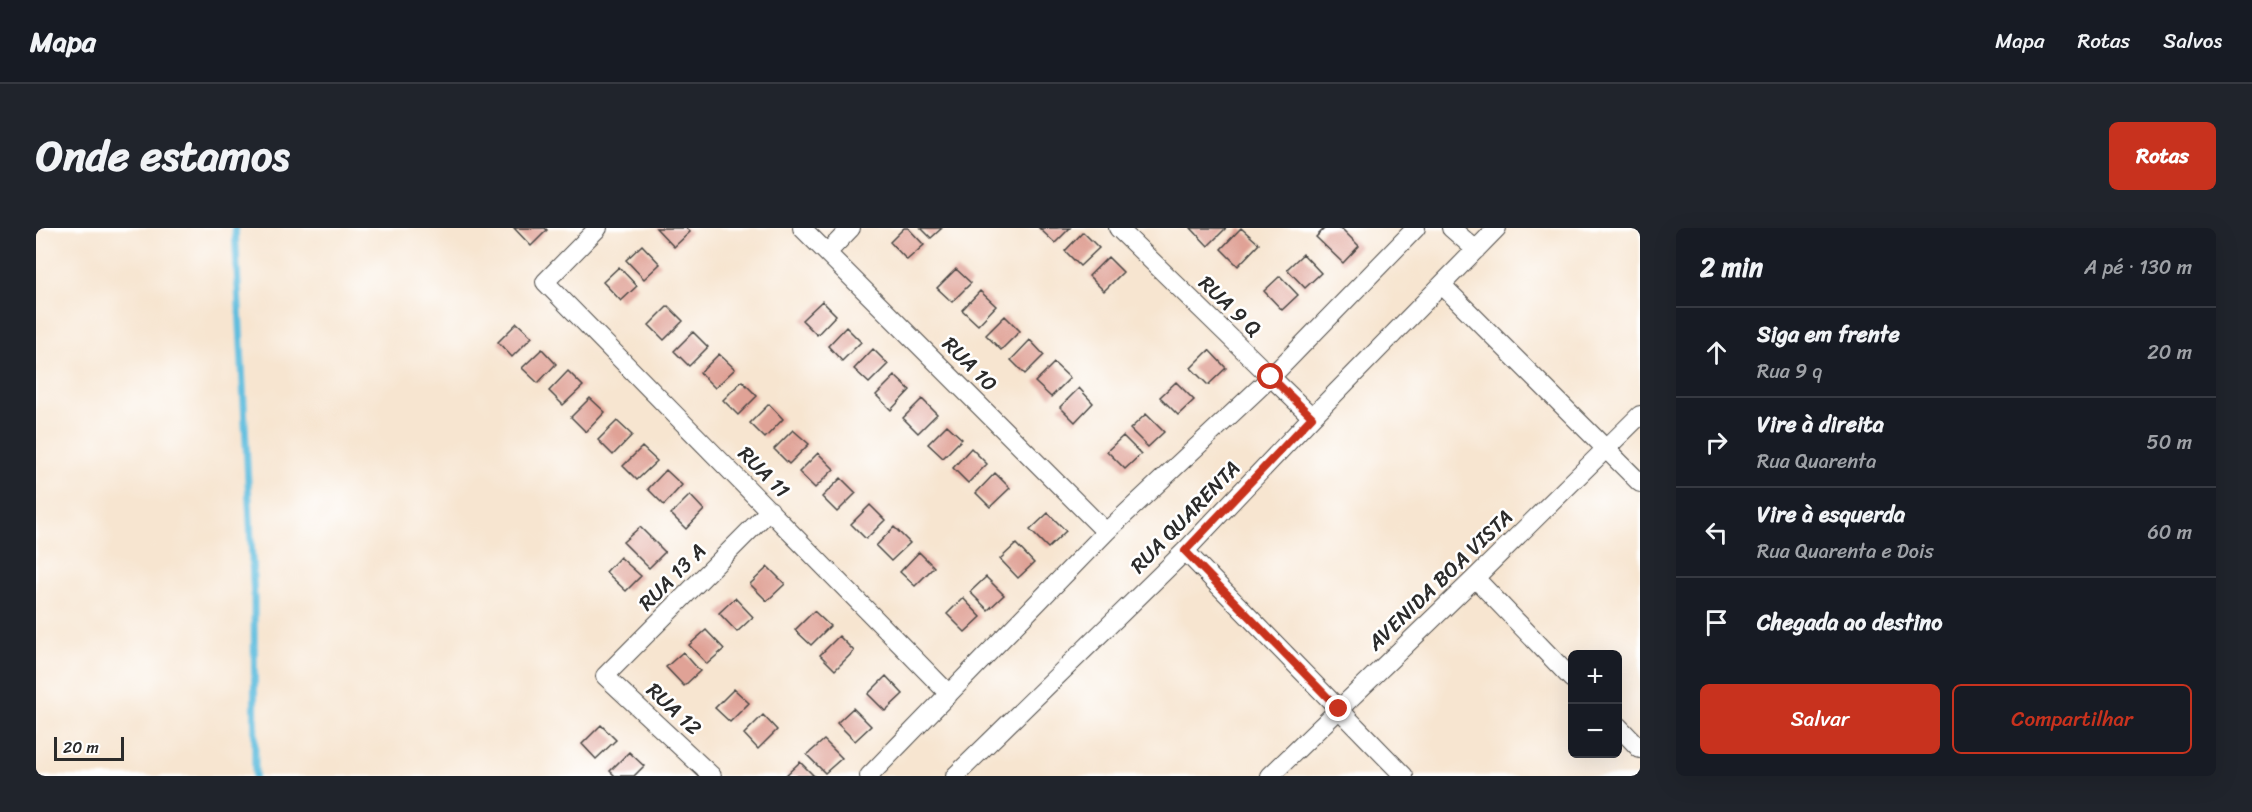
<!DOCTYPE html>
<html lang="pt">
<head>
<meta charset="utf-8">
<style>
	:root { --surface:#171b24; --page:#20242c; --text:#f1f3f6; --muted:#9ea1a6; --line:#363941; --accent:#c8321e }
	body { margin:0; font-family:Sriracha,sans-serif; background:var(--page); color:var(--text) }
	.controls { position:absolute; right:18px; bottom:18px; display:grid; overflow:hidden; border-radius:9px; box-shadow:0 6px 24px #0002 }
	.controls button { width:54px; height:54px; display:grid; place-items:center; padding:0; border:0; border-bottom:2px solid var(--line); background:var(--surface); color:var(--text); font:30px sans-serif }
	.scale { position:absolute; left:18px; bottom:15px; width:70px; box-sizing:border-box; padding-left:6px; border:3px solid #2b2b2b; border-top:0; font-size:16px; line-height:21px; white-space:nowrap; color:#2b2b2b; -webkit-text-stroke:4px #fff; paint-order:stroke }
	.stop { position:absolute; width:18px; height:18px; margin:-14px; border:4px solid #c8321e; border-radius:50%; background:#fff }
	.stop.end { background:#c8321e; border-color:#fff; box-shadow:0 2px 6px #0008 }
	.list { margin:0; padding:0; list-style:none }
	h2 { display:flex; justify-content:space-between; align-items:center; height:78px; margin:0; padding:0 24px; font-size:26px }
	h2 small { font-size:20px; font-weight:400; color:var(--muted) }
	.list li { display:grid; grid-template-columns:39px 1fr auto; gap:18px; align-items:center; box-sizing:border-box; height:90px; padding:0 24px; border-top:2px solid var(--line) }
	.list b { display:block; font-size:22px; white-space:nowrap }
	.list p { margin:0; font-size:20px; white-space:nowrap; color:var(--muted) }
	.list em { font-size:20px; font-style:normal; color:var(--muted) }
	.actions { display:flex; gap:12px; padding:18px 24px }
	.actions a { flex:1; padding:14px 0; border:2px solid var(--accent); border-radius:9px; text-align:center; font-size:21px; color:var(--accent) }
	.actions .main { background:var(--accent); color:#fff }
	.icon { flex:none; width:33px; height:33px; fill:none; stroke:currentColor; stroke-width:2; stroke-linecap:round; stroke-linejoin:round }
	.map { position:relative; flex:none; width:1604px; height:548px; overflow:hidden; border-radius:9px }
	header { display:flex; align-items:center; gap:36px; box-sizing:border-box; height:84px; padding:0 30px; background:var(--surface); border-bottom:2px solid var(--line) }
	header strong { font-size:28px }
	nav { display:flex; gap:33px; margin-inline-start:auto; font-size:21px }
	.intro { display:flex; align-items:center; justify-content:space-between; box-sizing:border-box; height:144px; padding:0 36px }
	h1 { margin:0; font-size:42px }
	.button { padding:15px 27px; border-radius:9px; background:var(--accent); color:#fff; font-size:21px; font-weight:700 }
	main { display:flex; gap:36px; padding:0 36px }
	aside { flex:1; background:var(--surface); border-radius:9px; box-shadow:0 6px 24px #0002 }
	.map>svg:first-child { display:block }
	.lines { fill:none; stroke-linecap:round; stroke-linejoin:round }
	.stream { stroke:#60bede; stroke-width:7 }
	.building { fill:#e0a296 }
	.minor-casing { stroke:#4a4744; stroke-width:20 }
	.minor { stroke:#fff; stroke-width:18 }
	.route { stroke:#c8321e; stroke-width:8 }
	.labels { text-anchor:middle; stroke-width:5; stroke-linejoin:round; paint-order:stroke }
	.street-label { font-size:21px; fill:#2b2b2b; stroke:#fff }
</style>
</head>
<body>
<header>
<strong>Mapa</strong>
<nav><a>Mapa</a><a>Rotas</a><a>Salvos</a></nav>
</header>
<div class="intro"><h1>Onde estamos</h1><a class="button">Rotas</a></div>
<main>
<div class="map">
<svg width="1604" height="548" viewBox="0 0 1604 548">
	<rect width="100%" height="100%" fill="#fff"/>
	<filter id="ink" filterUnits="userSpaceOnUse"><feTurbulence type="fractalNoise" baseFrequency=".0167" numOctaves="2"/><feDisplacementMap in="SourceGraphic" scale="12" xChannelSelector="R" yChannelSelector="G"/><feConvolveMatrix kernelMatrix="1 2 1 2 8 2 1 2 1" color-interpolation-filters="sRGB"/></filter>
	<filter id="wash" filterUnits="userSpaceOnUse"><feTurbulence type="fractalNoise" baseFrequency=".008" numOctaves="4" result="noise"/><feDisplacementMap in="SourceGraphic" scale="24" xChannelSelector="R" yChannelSelector="G"/><feGaussianBlur stdDeviation="1.35" result="paint"/><feColorMatrix in="noise" values="0 0 0 0 0 0 0 0 0 0 0 0 0 0 0 0 0 1.4 0 .05"/><feComposite in="paint" operator="in"/></filter>
	<g filter="url(#wash)">
		<rect width="100%" height="100%" fill="#f7e5d0"/>
		<g class="lines">
			<path class="stream" d="M 199,0 L 218,371 L 219,548"/>
		</g>
		<g id="blocks">
			<path class="building" d="M 478,0 L 509,0 L 511,2 L 495,18 Z
				M 620,0 L 650,0 L 654,4 L 638,19 Z
				M 868,0 L 872,0 L 888,17 L 871,32 L 854,14 Z
				M 885,0 L 906,0 L 895,10 Z
				M 1003,0 L 1034,0 L 1019,15 Z
				M 1155,0 L 1190,0 L 1172,18 Z
				M 1205,0 L 1223,16 L 1202,38 L 1185,21 Z
				M 1289,0 L 1305,0 L 1323,18 L 1307,35 L 1280,9 Z
				M 1047,4 L 1063,20 L 1044,38 L 1029,23 Z
				M 606,17 L 624,36 L 608,51 L 590,32 Z
				M 1267,26 L 1285,45 L 1269,60 L 1251,41 Z
				M 1072,29 L 1087,44 L 1068,63 L 1053,48 Z
				M 583,39 L 601,58 L 585,73 L 567,54 Z
				M 920,41 L 935,55 L 916,74 L 901,60 Z
				M 1244,48 L 1262,67 L 1246,82 L 1228,63 Z
				M 944,63 L 960,78 L 942,97 L 926,82 Z
				M 786,73 L 800,87 L 781,107 L 766,92 Z
				M 632,78 L 647,93 L 628,112 L 613,97 Z
				M 969,88 L 984,103 L 965,122 L 950,107 Z
				M 481,95 L 496,109 L 476,129 L 462,114 Z
				M 810,99 L 825,114 L 806,133 L 792,118 Z
				M 657,104 L 672,119 L 653,138 L 638,123 Z
				M 994,112 L 1008,127 L 989,146 L 975,132 Z
				M 506,121 L 520,136 L 502,155 L 486,140 Z
				M 837,121 L 852,136 L 833,155 L 818,141 Z
				M 1173,122 L 1190,140 L 1172,157 L 1155,140 Z
				M 683,126 L 699,141 L 679,160 L 664,145 Z
				M 1018,135 L 1034,150 L 1015,169 L 999,154 Z
				M 532,143 L 547,158 L 527,177 L 513,163 Z
				M 859,148 L 874,162 L 855,182 L 840,167 Z
				M 706,153 L 721,168 L 702,187 L 687,172 Z
				M 1140,154 L 1158,172 L 1142,187 L 1124,169 Z
				M 1043,160 L 1057,175 L 1039,194 L 1024,179 Z
				M 554,170 L 569,184 L 550,204 L 535,189 Z
				M 886,171 L 901,186 L 882,205 L 867,190 Z
				M 733,176 L 747,191 L 729,210 L 714,195 Z
				M 1110,186 L 1128,204 L 1112,219 L 1094,201 Z
				M 581,193 L 596,207 L 577,227 L 562,212 Z
				M 911,197 L 926,211 L 907,230 L 892,216 Z
				M 757,202 L 773,216 L 753,236 L 738,221 Z
				M 1087,208 L 1105,226 L 1089,241 L 1071,223 Z
				M 606,219 L 621,233 L 601,252 L 587,238 Z
				M 935,220 L 951,236 L 932,255 L 917,240 Z
				M 782,225 L 798,241 L 779,260 L 763,244 Z
				M 630,242 L 646,257 L 628,277 L 612,261 Z
				M 959,245 L 974,260 L 954,279 L 940,265 Z
				M 805,250 L 820,265 L 801,284 L 786,269 Z
				M 654,267 L 668,282 L 650,301 L 635,286 Z
				M 834,277 L 849,292 L 830,311 L 815,296 Z
				M 1012,285 L 1030,303 L 1012,320 L 994,302 Z
				M 604,299 L 629,324 L 613,340 L 587,314 Z
				M 858,299 L 874,315 L 855,333 L 840,318 Z
				M 980,316 L 998,335 L 982,350 L 964,331 Z
				M 883,324 L 898,339 L 879,358 L 864,344 Z
				M 584,329 L 605,348 L 590,363 L 570,344 Z
				M 732,339 L 749,356 L 731,373 L 714,356 Z
				M 950,349 L 968,367 L 952,382 L 934,364 Z
				M 699,370 L 717,389 L 701,404 L 683,385 Z
				M 927,370 L 945,389 L 929,404 L 911,386 Z
				M 778,383 L 794,398 L 775,417 L 759,402 Z
				M 670,402 L 688,421 L 671,436 L 653,417 Z
				M 803,408 L 818,423 L 799,442 L 784,427 Z
				M 647,424 L 664,443 L 648,458 L 630,439 Z
				M 850,448 L 867,466 L 849,483 L 832,466 Z
				M 698,461 L 713,475 L 694,494 L 679,480 Z
				M 817,480 L 835,498 L 819,513 L 801,495 Z
				M 727,487 L 741,502 L 722,521 L 708,506 Z
				M 565,497 L 580,512 L 560,531 L 546,516 Z
				M 788,512 L 806,530 L 789,545 L 771,527 Z
				M 593,524 L 608,538 L 598,548 L 579,548 L 574,543 Z
				M 764,534 L 778,548 L 749,548 Z"/>
		</g>
	</g>
	<g filter="url(#ink)">
		<use href="#blocks" fill-opacity="0" stroke="#4a4744" stroke-width="1.5"/>
		<g class="lines">
			<defs>
				<path id="minor" d="M 562,0 L 509,54 L 913,466
					M 766,0 L 1070,304
					M 1082,0 L 1276,189
					M 1415,0 L 1440,22
					M 791,25 L 815,0
					M 1406,57 L 1604,255
					M 1149,323 L 1368,548
					M 1439,350 L 1536,451
					M 1582,498 L 1604,521
					M 676,548 L 569,448 L 734,282
					M 833,548 L 1070,304 L 1235,149 L 1380,0
					M 919,548 L 1149,323 L 1276,189 L 1461,0
					M 1234,548 L 1439,350 L 1604,187"/>
			</defs>
			<use href="#minor" class="minor-casing"/>
			<use href="#minor" class="minor"/>
		</g>
	</g>
	<g class="lines" filter="url(#ink)">
		<path class="route" d="M 1235,149 L 1276,189 L 1149,323 L 1303,481"/>
	</g>
	<g class="labels">
		<g class="street-label">
			<text transform="translate(1194 78) rotate(44)" y="7">RUA 9 Q</text>
			<text transform="translate(934 136) rotate(45)" y="7">RUA 10</text>
			<text transform="translate(728 244) rotate(45)" y="7">RUA 11</text>
			<text transform="translate(1149 289) rotate(-46)" y="7">RUA QUARENTA</text>
			<text transform="translate(636 349) rotate(-45)" y="7">RUA 13 A</text>
			<text transform="translate(1404 352) rotate(-44)" y="7">AVENIDA BOA VISTA</text>
			<text transform="translate(638 481) rotate(43)" y="7">RUA 12</text>
		</g>
	</g>
</svg>
<div class="controls">
<button>+</button>
<button>−</button>
</div>
<div class="scale">20 m</div>
<div class="stop" style="left:1235px;top:149px"></div>
<div class="stop end" style="left:1303px;top:481px"></div>
</div>
<aside>
<h2>2 min<small>A pé · 130 m</small></h2>
<ul class="list">
<li><svg class="icon" aria-label="ahead" viewBox="0 0 24 24"><path d="M12 20V5M6 11l6-6 6 6"/></svg><div><b>Siga em frente</b><p>Rua 9 q</p></div><em>20 m</em></li>
<li><svg class="icon" aria-label="right" viewBox="0 0 24 24"><path d="M7 20v-9h11M14 6l5 5-5 5"/></svg><div><b>Vire à direita</b><p>Rua Quarenta</p></div><em>50 m</em></li>
<li><svg class="icon" aria-label="left" viewBox="0 0 24 24"><path d="M17 20v-9H6M10 6l-5 5 5 5"/></svg><div><b>Vire à esquerda</b><p>Rua Quarenta e Dois</p></div><em>60 m</em></li>
<li><svg class="icon" aria-label="arrive" viewBox="0 0 24 24"><path d="M6 21V4h12l-3 4 3 4H6"/></svg><div><b>Chegada ao destino</b></div></li>
</ul>
<div class="actions"><a class="main">Salvar</a><a>Compartilhar</a></div>
</aside>
</main>
</body>
</html>
